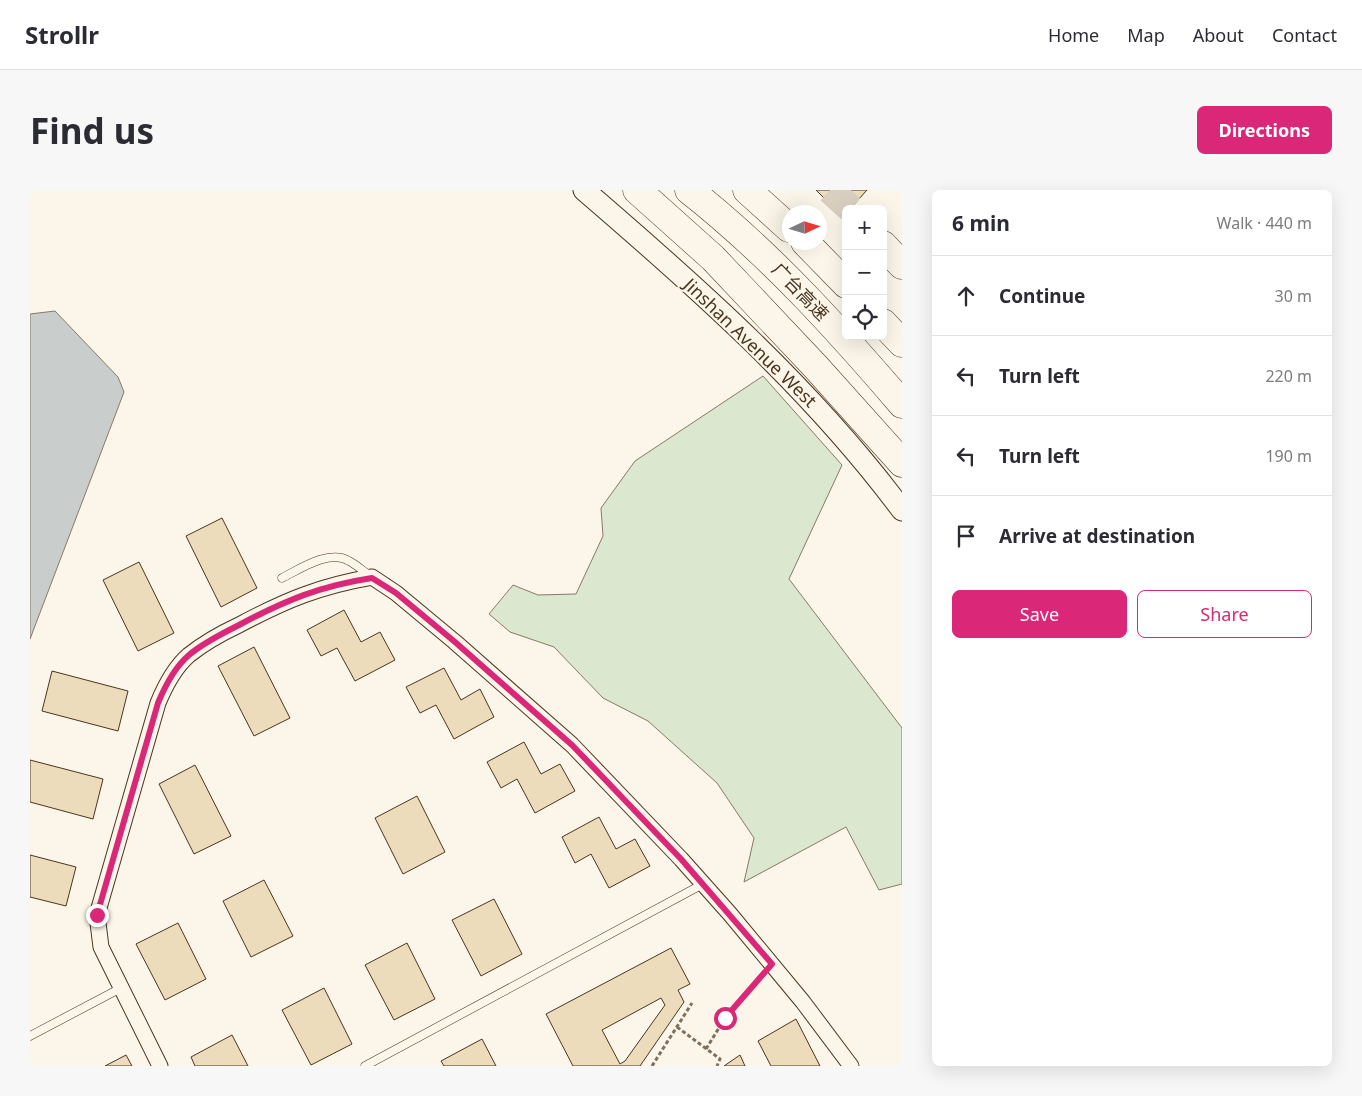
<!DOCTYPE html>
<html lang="en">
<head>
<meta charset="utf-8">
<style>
	:root { --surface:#fff; --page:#f7f7f7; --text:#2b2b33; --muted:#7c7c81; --line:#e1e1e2; --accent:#db2777 }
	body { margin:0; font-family:"Noto Sans","Noto Sans SC",sans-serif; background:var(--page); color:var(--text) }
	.controls { position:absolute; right:15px; top:15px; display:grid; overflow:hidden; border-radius:8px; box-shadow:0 5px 20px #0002 }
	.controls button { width:45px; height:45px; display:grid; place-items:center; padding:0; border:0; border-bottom:1px solid var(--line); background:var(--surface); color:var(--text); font:25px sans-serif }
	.compass { position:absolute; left:752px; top:15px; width:45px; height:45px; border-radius:50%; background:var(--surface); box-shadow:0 5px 20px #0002; rotate:86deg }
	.stop { position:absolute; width:15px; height:15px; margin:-11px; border:4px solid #db2777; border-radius:50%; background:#fff }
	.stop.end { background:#db2777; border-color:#fff; box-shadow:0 1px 5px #0008 }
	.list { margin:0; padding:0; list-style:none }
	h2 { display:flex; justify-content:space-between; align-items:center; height:65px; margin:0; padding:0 20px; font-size:21px }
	h2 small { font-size:16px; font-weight:400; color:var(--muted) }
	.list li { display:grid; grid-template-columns:32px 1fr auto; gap:15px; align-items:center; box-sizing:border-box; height:80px; padding:0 20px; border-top:1px solid var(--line) }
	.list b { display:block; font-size:19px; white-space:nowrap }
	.list em { font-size:16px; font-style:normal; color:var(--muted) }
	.actions { display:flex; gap:10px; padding:15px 20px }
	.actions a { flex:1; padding:11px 0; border:1px solid var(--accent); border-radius:8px; text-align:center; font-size:18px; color:var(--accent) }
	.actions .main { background:var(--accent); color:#fff }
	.icon { flex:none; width:28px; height:28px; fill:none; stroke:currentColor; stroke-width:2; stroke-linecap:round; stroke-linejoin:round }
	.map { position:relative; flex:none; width:872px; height:876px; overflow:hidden; border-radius:8px }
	header { display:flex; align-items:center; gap:30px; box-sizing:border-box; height:70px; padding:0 25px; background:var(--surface); border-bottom:1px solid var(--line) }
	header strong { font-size:24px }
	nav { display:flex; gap:28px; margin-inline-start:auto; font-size:18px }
	.intro { display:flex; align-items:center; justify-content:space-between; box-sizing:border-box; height:120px; padding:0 30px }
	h1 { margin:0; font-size:35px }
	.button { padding:12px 22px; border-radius:8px; background:var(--accent); color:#fff; font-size:18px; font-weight:700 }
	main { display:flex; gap:30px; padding:0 30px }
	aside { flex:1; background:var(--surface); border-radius:8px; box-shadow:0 5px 20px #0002 }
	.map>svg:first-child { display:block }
	.green { fill:#dce7d0; stroke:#887966 }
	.water { fill:#c9cecd; stroke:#887966 }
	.building { fill:#ecdcbc; stroke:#4a3520; fill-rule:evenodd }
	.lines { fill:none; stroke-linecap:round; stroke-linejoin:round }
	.highway-tunnel { stroke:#d8cfc1; stroke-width:28; stroke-dasharray:28 14; stroke-linecap:butt }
	.lane-casing { stroke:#4a3520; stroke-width:9 }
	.street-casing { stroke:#4a3520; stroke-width:17 }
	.secondary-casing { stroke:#4a3520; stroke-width:23 }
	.highway-casing { stroke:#4a3520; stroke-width:29 }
	.path { stroke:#7f6f5c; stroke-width:3; stroke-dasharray:4 2.5; stroke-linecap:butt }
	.lane { stroke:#fbf6e9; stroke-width:8 }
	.street { stroke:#fbf6e9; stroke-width:15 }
	.secondary { stroke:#fbf6e9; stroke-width:21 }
	.highway { stroke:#fbf6e9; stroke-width:28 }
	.route { stroke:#db2777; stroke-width:6 }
	.labels { text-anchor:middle; stroke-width:4; stroke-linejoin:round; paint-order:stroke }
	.street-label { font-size:18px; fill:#4a3520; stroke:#fbf6e9 }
</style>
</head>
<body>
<header>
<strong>Strollr</strong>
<nav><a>Home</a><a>Map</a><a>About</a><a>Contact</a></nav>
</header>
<div class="intro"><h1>Find us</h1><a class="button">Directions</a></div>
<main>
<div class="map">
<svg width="872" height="876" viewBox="0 0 872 876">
	<rect width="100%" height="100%" fill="#fbf6e9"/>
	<path class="green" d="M 733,186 L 812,275 L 759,389 L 872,538 L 872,694 L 849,700 L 816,637 L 714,692 L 724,648 L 687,593 L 618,531 L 573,508 L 524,457 L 480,442 L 459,424 L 483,395 L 508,405 L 546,404 L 573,346 L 571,318 L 605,271 Z"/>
	<path class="water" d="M 25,121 L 88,187 L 94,202 L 0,449 L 0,124 Z"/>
	<path class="building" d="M 786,0 L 837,0 L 820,19 L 816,19 L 813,27 Z
		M 192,328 L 227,398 L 191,417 L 156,346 Z
		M 109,372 L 144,443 L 108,461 L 73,390 Z
		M 314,420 L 331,452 L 350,442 L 365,470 L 325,491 L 307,458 L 291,466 L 277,440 Z
		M 224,457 L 260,528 L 224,546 L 188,476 Z
		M 414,478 L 431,510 L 450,499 L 464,527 L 424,549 L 406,515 L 390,523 L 376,497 Z
		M 22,481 L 98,501 L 88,541 L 12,521 Z
		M 494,552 L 511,584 L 530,574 L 545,601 L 505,623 L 487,589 L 471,598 L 457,572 Z
		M 0,570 L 73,589 L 63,629 L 0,612 Z
		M 165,575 L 201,646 L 164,664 L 129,594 Z
		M 387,606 L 415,662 L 373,684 L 345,628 Z
		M 569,627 L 586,659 L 605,649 L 620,676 L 579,698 L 561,664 L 545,673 L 532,647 Z
		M 0,665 L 46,677 L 36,716 L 0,707 Z
		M 234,690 L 263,746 L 221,767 L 193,711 Z
		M 464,709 L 492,764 L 451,786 L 422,730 Z
		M 148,733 L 176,789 L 135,810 L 106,754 Z
		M 377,753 L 405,809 L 364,830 L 335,775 Z
		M 641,758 L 660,794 L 648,800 L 654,812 L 610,876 L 543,876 L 516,824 ZM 631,808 L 635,815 L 595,871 L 590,874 L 572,840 Z
		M 294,798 L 322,854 L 281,875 L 252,820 Z
		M 766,829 L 790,876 L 741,876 L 728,851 Z
		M 202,845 L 218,876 L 165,876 L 161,867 Z
		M 452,849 L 466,876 L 414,876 L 411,871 Z
		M 96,865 L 102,876 L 75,876 Z
		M 710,865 L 715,876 L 694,876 Z"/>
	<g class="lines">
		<path class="highway-tunnel" d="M 800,0 L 821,19"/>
		<defs>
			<path id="lane" d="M 252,388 C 270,379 299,359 319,371 C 327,375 334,382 342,387
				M 0,846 L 91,798
				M 335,876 L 673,694"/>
			<path id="street" d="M 130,876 L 71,757 L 67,725 L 128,513 C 135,496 145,477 159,465 C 174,453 192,443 209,435 C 256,410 290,396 342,387 L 366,403 L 425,452 L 542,555 L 651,669 L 700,724 L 773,812 L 821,876"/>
			<path id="secondary" d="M 554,0 C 668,98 782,199 872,320"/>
			<path id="highway" d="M 607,0 L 683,68 L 785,176 L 872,273
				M 659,0 C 738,62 807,138 872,214
				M 717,0 L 759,38
				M 775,52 L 816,94
				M 853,55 L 872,75
				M 853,133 L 872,153"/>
		</defs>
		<use href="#lane" class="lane-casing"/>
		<use href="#street" class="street-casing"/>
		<use href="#secondary" class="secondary-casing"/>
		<use href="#highway" class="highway-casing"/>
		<path class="path" d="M 647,837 L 690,869 L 687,876
			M 676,859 L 695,828 L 731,786
			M 622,876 L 662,813"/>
		<use href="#lane" class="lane"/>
		<use href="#street" class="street"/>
		<use href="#secondary" class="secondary"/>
		<use href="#highway" class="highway"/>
	</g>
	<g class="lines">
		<path class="route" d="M 67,725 L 128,513 C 135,496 145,477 159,465 C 173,453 193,443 209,435 C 256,410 290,396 342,388 L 366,403 L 425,452 L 542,555 L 651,669 L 742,774 L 695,828"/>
	</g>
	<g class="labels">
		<g class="street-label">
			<text transform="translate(770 102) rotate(46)" y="6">广台高速</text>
			<text transform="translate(720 153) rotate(44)" y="6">Jinshan Avenue West</text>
		</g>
	</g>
</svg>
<div class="controls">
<button>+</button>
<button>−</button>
<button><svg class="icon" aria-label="locate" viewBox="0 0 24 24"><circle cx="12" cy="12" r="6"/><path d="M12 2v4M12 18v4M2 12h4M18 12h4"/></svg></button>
</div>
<svg class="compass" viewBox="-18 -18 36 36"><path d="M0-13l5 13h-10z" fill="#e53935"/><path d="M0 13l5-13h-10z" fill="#7c7c81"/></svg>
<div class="stop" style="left:695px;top:828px"></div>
<div class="stop end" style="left:67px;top:725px"></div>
</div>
<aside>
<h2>6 min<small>Walk · 440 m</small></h2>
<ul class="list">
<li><svg class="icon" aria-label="ahead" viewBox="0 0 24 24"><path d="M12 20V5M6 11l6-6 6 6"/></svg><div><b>Continue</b></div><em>30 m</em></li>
<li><svg class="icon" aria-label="left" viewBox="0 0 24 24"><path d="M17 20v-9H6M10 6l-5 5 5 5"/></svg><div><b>Turn left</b></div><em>220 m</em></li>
<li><svg class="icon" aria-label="left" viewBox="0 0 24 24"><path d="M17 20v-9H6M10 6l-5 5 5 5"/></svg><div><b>Turn left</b></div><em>190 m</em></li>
<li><svg class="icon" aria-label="arrive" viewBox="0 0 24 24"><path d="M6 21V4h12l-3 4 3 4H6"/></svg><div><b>Arrive at destination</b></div></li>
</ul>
<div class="actions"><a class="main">Save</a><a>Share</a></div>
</aside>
</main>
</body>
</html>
